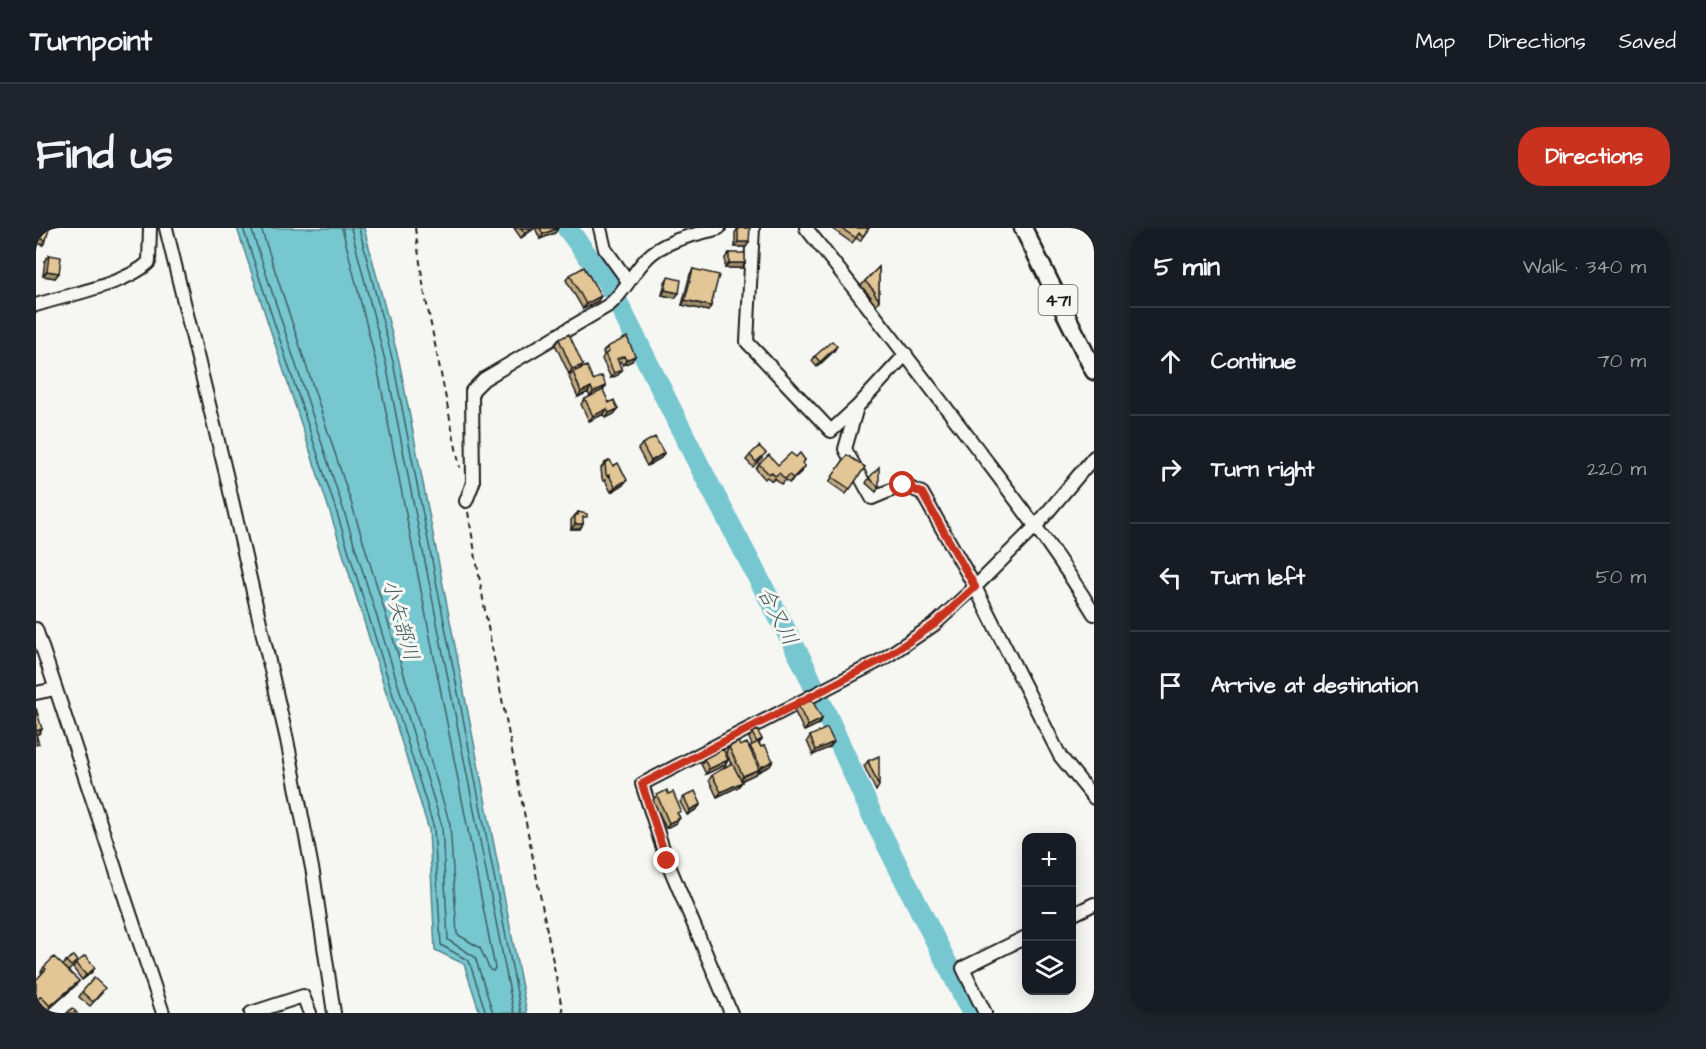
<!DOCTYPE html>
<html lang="en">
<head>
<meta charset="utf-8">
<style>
	:root { --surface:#171b24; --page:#20242c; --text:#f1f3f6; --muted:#9ea1a6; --line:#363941; --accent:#c8321e }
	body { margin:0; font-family:"Architects Daughter","Klee One",sans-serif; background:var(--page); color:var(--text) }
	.controls { position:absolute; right:18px; bottom:18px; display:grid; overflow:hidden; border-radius:12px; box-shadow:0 3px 15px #0003 }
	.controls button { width:54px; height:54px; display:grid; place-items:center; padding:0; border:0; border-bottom:2px solid var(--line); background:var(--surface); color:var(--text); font:30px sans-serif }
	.stop { position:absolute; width:18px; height:18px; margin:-14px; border:4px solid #c8321e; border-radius:50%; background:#fff }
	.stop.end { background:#c8321e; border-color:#fff; box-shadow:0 2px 6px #0008 }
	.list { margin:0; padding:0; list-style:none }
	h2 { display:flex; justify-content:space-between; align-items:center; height:78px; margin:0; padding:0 24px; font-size:26px }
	h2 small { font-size:20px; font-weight:400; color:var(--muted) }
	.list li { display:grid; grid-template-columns:39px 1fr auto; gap:18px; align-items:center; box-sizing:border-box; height:108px; padding:0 24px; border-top:2px solid var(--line) }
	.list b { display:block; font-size:22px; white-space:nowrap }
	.list em { font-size:20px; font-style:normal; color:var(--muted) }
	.icon { flex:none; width:33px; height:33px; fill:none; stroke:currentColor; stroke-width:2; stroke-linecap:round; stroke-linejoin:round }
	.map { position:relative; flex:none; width:1058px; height:785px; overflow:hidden; border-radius:24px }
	header { display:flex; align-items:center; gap:36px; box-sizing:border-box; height:84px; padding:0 30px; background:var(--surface); border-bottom:2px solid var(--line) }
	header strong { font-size:28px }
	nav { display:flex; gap:33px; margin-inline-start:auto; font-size:21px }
	.intro { display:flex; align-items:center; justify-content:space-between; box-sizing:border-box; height:144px; padding:0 36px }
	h1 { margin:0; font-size:42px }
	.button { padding:15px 27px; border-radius:24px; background:var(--accent); color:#fff; font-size:21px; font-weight:700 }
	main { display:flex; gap:36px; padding:0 36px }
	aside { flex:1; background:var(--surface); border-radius:24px; box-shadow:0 3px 15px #0003 }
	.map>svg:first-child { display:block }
	.water { fill:#77c7d1; stroke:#538389; stroke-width:1.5 }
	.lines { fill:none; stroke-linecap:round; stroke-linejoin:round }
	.shore { stroke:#406064; stroke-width:1.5 }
	.river { stroke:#77c7d1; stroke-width:21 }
	.minor-casing { stroke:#1c1c1c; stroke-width:16 }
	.highway-casing { stroke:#1c1c1c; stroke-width:21 }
	.path { stroke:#1c1c1c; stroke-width:2; stroke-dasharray:6 4.5; stroke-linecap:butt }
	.minor { stroke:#f6f6f2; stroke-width:12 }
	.highway { stroke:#f6f6f2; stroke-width:16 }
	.wall { fill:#c2aa81; stroke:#1c1c1c; stroke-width:1.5 }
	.shaded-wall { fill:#9e8b69; stroke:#1c1c1c; stroke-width:1.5 }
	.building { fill:#e2c696; stroke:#1c1c1c; stroke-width:1.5 }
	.route { stroke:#c8321e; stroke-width:8 }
	.labels { text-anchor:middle; stroke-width:6; stroke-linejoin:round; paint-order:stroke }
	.shield { fill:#f6f6f2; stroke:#5d5d5c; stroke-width:1.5 }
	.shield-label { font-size:18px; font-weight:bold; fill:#1c1c1c }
	.water-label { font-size:21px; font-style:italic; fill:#3c585b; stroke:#f6f6f2 }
</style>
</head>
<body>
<header>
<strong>Turnpoint</strong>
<nav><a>Map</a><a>Directions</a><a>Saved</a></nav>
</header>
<div class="intro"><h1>Find us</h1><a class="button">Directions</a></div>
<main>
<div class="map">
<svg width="1058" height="785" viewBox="0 0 1058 785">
	<rect width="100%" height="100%" fill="#f6f6f2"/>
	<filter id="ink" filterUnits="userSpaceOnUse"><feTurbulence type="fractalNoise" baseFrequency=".0167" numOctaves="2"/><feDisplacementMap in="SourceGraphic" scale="12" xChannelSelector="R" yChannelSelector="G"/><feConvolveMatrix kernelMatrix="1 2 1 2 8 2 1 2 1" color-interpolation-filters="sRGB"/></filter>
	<g filter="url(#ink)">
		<path class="water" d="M 201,0 L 328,0 L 363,133 L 491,785 L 444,785 L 428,736 L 399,722 L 393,602 L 294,284 Z"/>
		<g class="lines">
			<path class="shore" d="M 207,0 L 300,282 L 398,600 L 405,717 L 433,733 L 450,785
				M 215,0 L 307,280 L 406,598 L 412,712 L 439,729 L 457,785
				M 225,0 L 316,277 L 414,596 L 421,706 L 444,720 L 454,742 L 457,743 L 459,740 L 341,138 L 306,0
				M 315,0 L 350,136 L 478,785
				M 323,0 L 357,134 L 485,785"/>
			<path class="river" d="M 531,0 L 572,55 L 664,239 L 768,437 L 837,589 L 936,785"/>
			<defs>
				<path id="minor" d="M 130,0 L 190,246 L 251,512 L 277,645 L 298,785
					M 564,0 L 569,21 L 592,53
					M 717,0 L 711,114 L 795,203 L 821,179 L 870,126
					M 770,0 C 829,74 886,148 943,223 C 983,276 1024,329 1058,386
					M 0,77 C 31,67 91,56 113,34 L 114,0
					M 821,179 L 809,221 L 836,270 L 867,257 L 886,265 L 939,359 L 1024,528 L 1058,570
					M 430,273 L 437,255 L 436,163 L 448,151 L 573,77 C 589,64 596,45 611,30 C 628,12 659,7 683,0
					M 0,401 L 127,785
					M 0,465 L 19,461
					M 1036,687 L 1058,676
					M 215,785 L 267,768 L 274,785
					M 695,785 L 631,633 L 606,556 L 847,431 L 899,396 L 939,359 L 1000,298 L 1058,229
					M 949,785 L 927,740 L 990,709"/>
				<path id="highway" d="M 987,0 L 1058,143"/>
			</defs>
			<use href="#minor" class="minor-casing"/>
			<use href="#highway" class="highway-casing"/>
			<path class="path" d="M 379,0 L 388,62 L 424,240
				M 432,284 L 451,394 L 527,785"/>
			<use href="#minor" class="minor"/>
			<use href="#highway" class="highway"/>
		</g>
		<path class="wall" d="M 478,0 L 499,0 L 485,10 Z
			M 501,0 L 522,0 L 519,5 L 504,11 L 500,2 Z
			M 702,0 L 713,14 L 710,19 L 699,19 L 699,5 Z
			M 795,0 L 833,0 L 824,13 L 820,10 L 816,15 Z
			M 693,25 L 709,35 L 706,40 L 689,40 L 689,30 Z
			M 13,27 L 23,45 L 19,50 L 7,48 L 9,32 Z
			M 843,39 L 843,72 L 840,77 L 834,70 L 835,69 L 825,58 L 829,53 Z
			M 657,41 L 675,78 L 672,83 L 646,77 L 654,46 Z
			M 534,47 L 562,73 L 547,81 L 530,52 Z
			M 632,49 L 639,70 L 626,67 L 629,54 Z
			M 523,111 L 547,137 L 543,142 L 533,146 L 519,116 Z
			M 571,119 L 596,133 L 587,137 L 584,133 L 582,134 L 586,142 L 582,147 L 575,150 L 566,131 L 568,127 L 567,124 Z
			M 798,123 L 781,139 L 776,133 L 779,128 Z
			M 537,144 L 557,152 L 570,158 L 567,163 L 573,175 L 582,181 L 578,186 L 570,190 L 568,186 L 553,193 L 545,176 L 549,171 L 554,169 L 552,164 L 542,169 L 533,149 Z
			M 606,216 L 628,225 L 625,230 L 611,238 L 602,221 Z
			M 714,227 L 726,230 L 717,239 L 710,232 Z
			M 811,227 L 829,239 L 810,266 L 793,254 Z
			M 760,229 L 769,232 L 767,236 L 769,238 L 766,243 L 753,255 L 750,252 L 745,256 L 739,250 L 736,253 L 731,249 L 729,251 L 720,241 L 723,236 L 742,237 Z
			M 569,235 L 587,257 L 575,264 L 569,252 L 567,253 L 566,250 L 565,240 Z
			M 833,250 L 843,259 L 840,264 L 830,255 Z
			M 542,284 L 547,294 L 547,296 L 544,301 L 535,301 L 535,292 Z
			M 762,477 L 786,491 L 783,496 L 768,503 L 758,482 Z
			M 716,505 L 726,511 L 723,515 L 725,519 L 737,533 L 734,538 L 705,553 L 706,554 L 702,559 L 681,569 L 673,552 L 676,547 L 695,536 L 690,524 L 693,519 L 704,518 L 713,520 L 716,517 L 713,510 Z
			M 774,508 L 794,519 L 777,527 L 771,513 Z
			M 668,531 L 689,537 L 670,546 L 665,536 Z
			M 832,533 L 843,558 L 840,563 L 828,538 Z
			M 621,567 L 643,588 L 640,595 L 630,600 L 617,572 Z
			M 648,569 L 661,581 L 651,587 L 644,574 Z
			M 30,733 L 41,733 L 38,738 L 32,743 L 43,753 L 39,758 L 11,783 L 1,773 L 0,774 L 0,752 L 6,746 L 5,744 L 8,739 L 27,738 Z
			M 40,735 L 55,745 L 46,752 L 37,740 Z
			M 46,764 L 66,765 L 54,778 L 43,769 Z"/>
		<path class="shaded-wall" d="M 495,0 L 499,0 L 485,10 L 489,5 Z
			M 522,0 L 519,5 L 504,11 L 507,6 Z
			M 0,9 L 10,12 L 7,17 L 0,15 Z
			M 702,14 L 713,14 L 710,19 L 699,19 Z
			M 693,35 L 709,35 L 706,40 L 689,40 Z
			M 11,43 L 23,45 L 19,50 L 7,48 Z
			M 629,62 L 643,65 L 639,70 L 626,67 Z
			M 565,68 L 562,73 L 547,81 L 550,76 Z
			M 649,72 L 675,78 L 672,83 L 646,77 Z
			M 801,118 L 798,123 L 781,139 L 784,134 Z
			M 599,128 L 596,133 L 587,137 L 590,132 Z
			M 547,137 L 543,142 L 533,146 L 536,141 Z
			M 586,142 L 582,147 L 575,150 L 578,145 Z
			M 570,158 L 566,163 L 554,169 L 557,164 Z
			M 555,159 L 552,164 L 542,169 L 545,164 Z
			M 571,181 L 568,186 L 553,193 L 557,188 Z
			M 582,181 L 578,186 L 570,190 L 573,185 Z
			M 628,225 L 625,230 L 611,238 L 615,233 Z
			M 769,238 L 766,243 L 753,255 L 757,250 Z
			M 591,252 L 587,257 L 575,264 L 579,259 Z
			M 539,296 L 547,296 L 544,301 L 535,301 Z
			M 786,491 L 783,496 L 768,503 L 772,498 Z
			M 6,501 L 3,506 L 0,507 L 0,503 Z
			M 798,514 L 794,519 L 777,527 L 780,522 Z
			M 692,532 L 689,537 L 670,546 L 673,541 Z
			M 737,533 L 734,538 L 721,544 L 725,539 Z
			M 723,541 L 720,546 L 704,553 L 707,548 Z
			M 706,554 L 702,559 L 681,569 L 685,564 Z
			M 665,576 L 661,581 L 651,587 L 654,582 Z
			M 644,590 L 640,595 L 630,600 L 633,595 Z
			M 59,740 L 55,745 L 46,752 L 50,747 Z
			M 43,753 L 39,758 L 11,783 L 14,778 Z"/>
		<path class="building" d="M 0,0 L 13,0 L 10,12 L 0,9 Z
			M 485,0 L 495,0 L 489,5 Z
			M 504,0 L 522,0 L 507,6 Z
			M 702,0 L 714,0 L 713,14 L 702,14 Z
			M 805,0 L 833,0 L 827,8 L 823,5 L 820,10 Z
			M 693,25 L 709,25 L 709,35 L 693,35 Z
			M 13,27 L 25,29 L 23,45 L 11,43 Z
			M 548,39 L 565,68 L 550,76 L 534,47 Z
			M 843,39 L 843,72 L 838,65 L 839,64 L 829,53 Z
			M 657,41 L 683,47 L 675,78 L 649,72 Z
			M 632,49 L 645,52 L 643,65 L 629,62 Z
			M 533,106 L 547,137 L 536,141 L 523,111 Z
			M 591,109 L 599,128 L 590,132 L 588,128 L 581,131 L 586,142 L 578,145 L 569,126 L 573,124 L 571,119 Z
			M 796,113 L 801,118 L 784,134 L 779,128 Z
			M 551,138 L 557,152 L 566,148 L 570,158 L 557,164 L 555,159 L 545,164 L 537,144 Z
			M 567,162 L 573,175 L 578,172 L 582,181 L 573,185 L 571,181 L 557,188 L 549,171 Z
			M 619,209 L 628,225 L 615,233 L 606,216 Z
			M 723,218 L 730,225 L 720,234 L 714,227 Z
			M 755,225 L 760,229 L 764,225 L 769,232 L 766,235 L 769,238 L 757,250 L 753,247 L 749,251 L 743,245 L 739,248 L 735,244 L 733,246 L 723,236 L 733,227 L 742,237 Z
			M 811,227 L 829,239 L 814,261 L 796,249 Z
			M 574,232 L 577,238 L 582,235 L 591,252 L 579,259 L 573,247 L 571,248 L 570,246 L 569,235 Z
			M 843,239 L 843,259 L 833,250 Z
			M 542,284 L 551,286 L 551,289 L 547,289 L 547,296 L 539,296 L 539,287 L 542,287 Z
			M 776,472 L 786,491 L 772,498 L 762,477 Z
			M 0,480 L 6,501 L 0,503 Z
			M 791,500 L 798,514 L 780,522 L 774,508 Z
			M 721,502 L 726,511 L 721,514 L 716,505 Z
			M 0,506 L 3,516 L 0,517 Z
			M 702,514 L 704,518 L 711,515 L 723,541 L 707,548 L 693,519 Z
			M 722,514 L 725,519 L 729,517 L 737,533 L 725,539 L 714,518 Z
			M 687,521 L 692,532 L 673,541 L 668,531 Z
			M 843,528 L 843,558 L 832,533 Z
			M 696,535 L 706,554 L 685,564 L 676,547 Z
			M 631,562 L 632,566 L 637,564 L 645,583 L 641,585 L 644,590 L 633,595 L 621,567 Z
			M 659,563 L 665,576 L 654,582 L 648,569 Z
			M 37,728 L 41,733 L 35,738 L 30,733 Z
			M 49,728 L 59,740 L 50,747 L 40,735 Z
			M 18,729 L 43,753 L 14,778 L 5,768 L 0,773 L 0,752 L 10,741 L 8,739 Z
			M 58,750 L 69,760 L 57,774 L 46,764 Z
			M 36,780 L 41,785 L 31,785 Z"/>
	</g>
	<g class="lines" filter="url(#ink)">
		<path class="route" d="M 631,633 L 606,556 L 847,431 L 899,396 L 939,359 L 886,265 L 867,257"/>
	</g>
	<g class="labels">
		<rect class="shield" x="1002.5" y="57" width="39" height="30" rx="4.5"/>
		<g class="shield-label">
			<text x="1022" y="78">471</text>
		</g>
		<g class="water-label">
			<text transform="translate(742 388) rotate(63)" y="7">合又川</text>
			<text transform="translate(365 392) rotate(74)" y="7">小矢部川</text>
		</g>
	</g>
</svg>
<div class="controls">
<button>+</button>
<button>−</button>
<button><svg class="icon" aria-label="layers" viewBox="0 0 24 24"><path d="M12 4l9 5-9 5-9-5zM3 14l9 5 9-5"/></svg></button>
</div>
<div class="stop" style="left:867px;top:257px"></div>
<div class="stop end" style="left:631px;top:633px"></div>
</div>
<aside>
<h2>5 min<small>Walk · 340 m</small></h2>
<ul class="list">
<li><svg class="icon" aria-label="ahead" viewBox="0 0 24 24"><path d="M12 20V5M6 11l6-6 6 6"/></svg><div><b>Continue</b></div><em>70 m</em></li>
<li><svg class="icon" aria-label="right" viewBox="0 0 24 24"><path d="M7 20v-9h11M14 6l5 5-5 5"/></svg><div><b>Turn right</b></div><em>220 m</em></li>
<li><svg class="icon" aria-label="left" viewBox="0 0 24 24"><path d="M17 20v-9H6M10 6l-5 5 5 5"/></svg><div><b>Turn left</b></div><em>50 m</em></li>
<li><svg class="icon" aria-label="arrive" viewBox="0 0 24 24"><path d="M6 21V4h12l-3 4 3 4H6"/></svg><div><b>Arrive at destination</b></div></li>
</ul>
</aside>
</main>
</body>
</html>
